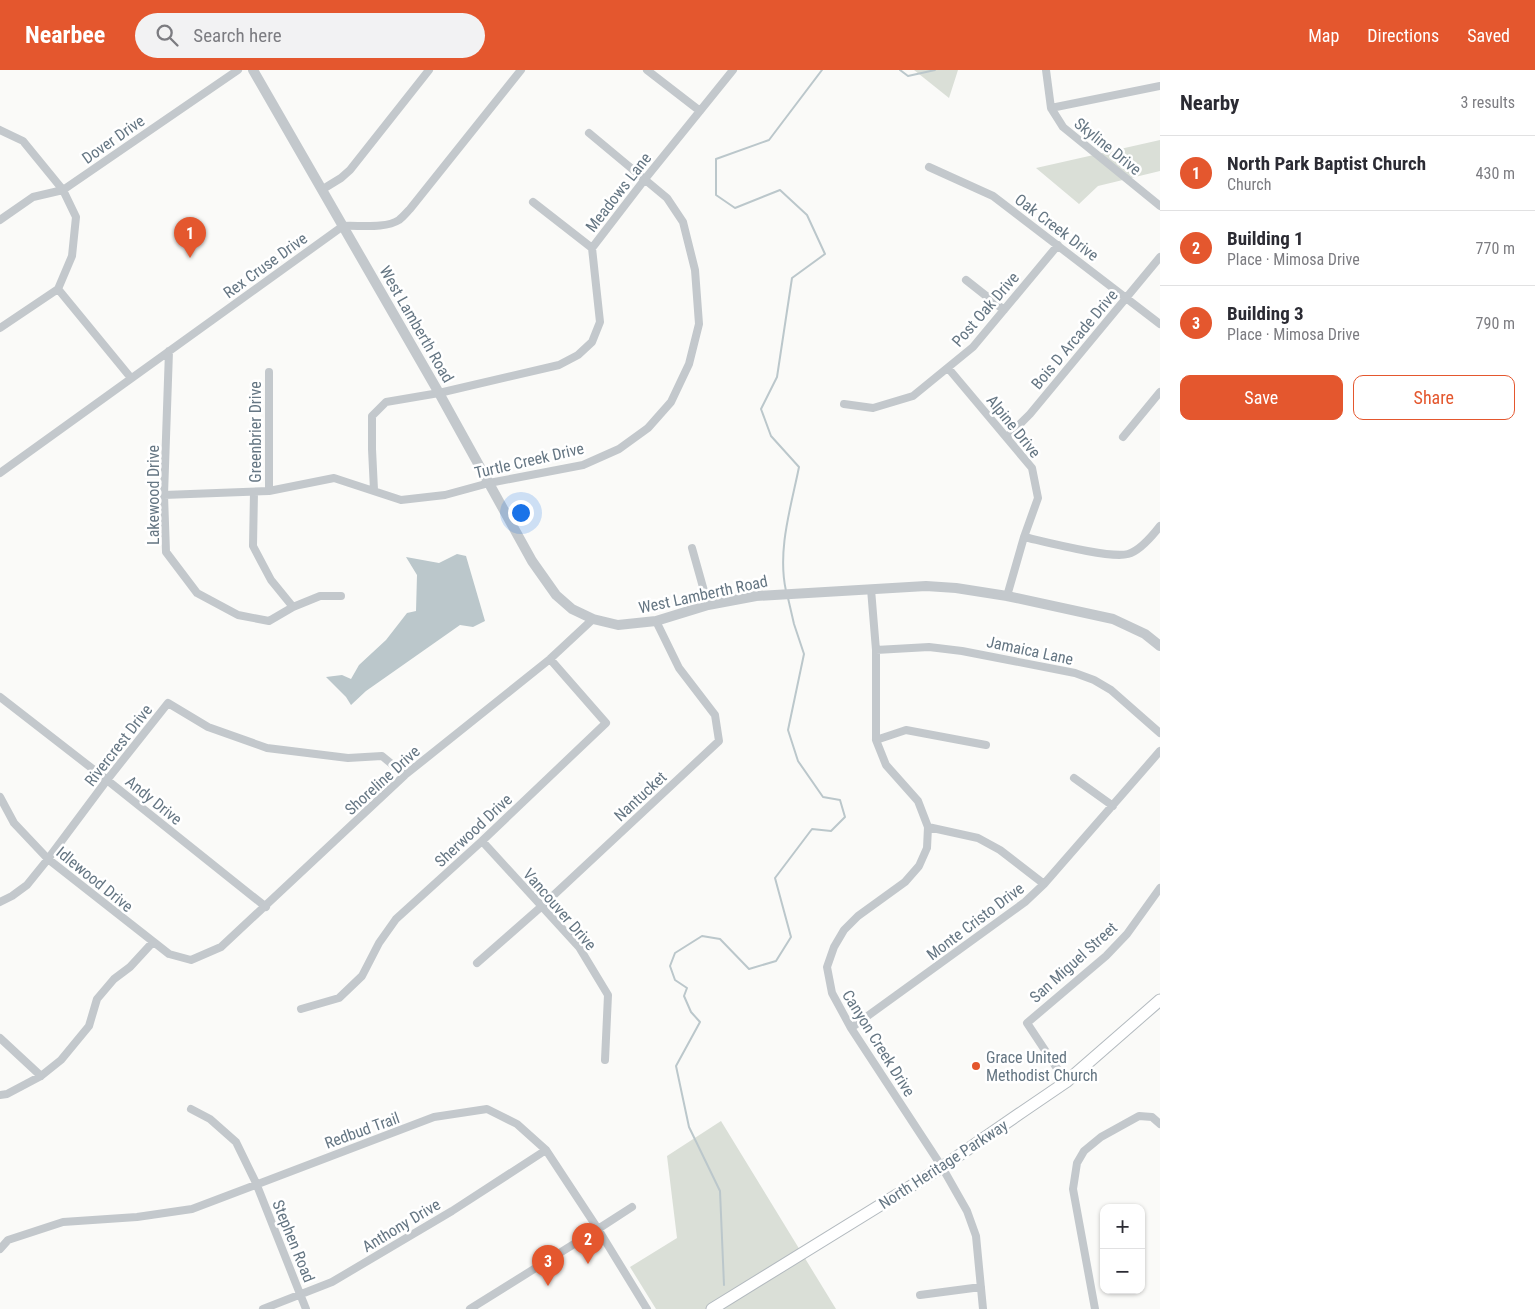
<!DOCTYPE html>
<html lang="en">
<head>
<meta charset="utf-8">
<style>
	:root { --surface:#fff; --page:#f2f2f3; --text:#2b2b33; --muted:#7c7c81; --line:#e1e1e2; --accent:#e4572e }
	body { margin:0; font-family:"Roboto Condensed",sans-serif; background:var(--page); color:var(--text) }
	.controls { position:absolute; right:15px; bottom:15px; display:grid; overflow:hidden; border-radius:10px; box-shadow:0 1px 4px #0004 }
	.controls button { width:45px; height:45px; display:grid; place-items:center; padding:0; border:0; border-bottom:1px solid var(--line); background:var(--surface); color:var(--text); font:25px sans-serif }
	.you { position:absolute; left:520px; top:442px; width:18px; height:18px; margin:-12px; border:4px solid #fff; border-radius:50%; background:#1a73e8; box-shadow:0 0 0 8px #1a73e833 }
	.badge { display:grid; place-items:center; width:32px; height:32px; border-radius:50%; background:var(--accent); color:#fff; font-size:16px; font-weight:700 }
	.pin { position:absolute; translate:-50% -41px; filter:drop-shadow(0 1px 2px #0008) }
	.pin::after { content:''; position:absolute; top:26px; width:18px; height:15px; background:inherit; clip-path:polygon(0 0,100% 0,50% 100%) }
	.list { margin:0; padding:0; list-style:none }
	h2 { display:flex; justify-content:space-between; align-items:center; height:65px; margin:0; padding:0 20px; font-size:21px }
	h2 small { font-size:16px; font-weight:400; color:var(--muted) }
	.list li { display:grid; grid-template-columns:32px 1fr auto; gap:15px; align-items:center; box-sizing:border-box; height:75px; padding:0 20px; border-top:1px solid var(--line) }
	.list b { display:block; font-size:19px; white-space:nowrap }
	.list p { margin:0; font-size:16px; white-space:nowrap; color:var(--muted) }
	.list em { font-size:16px; font-style:normal; color:var(--muted) }
	.actions { display:flex; gap:10px; padding:15px 20px }
	.actions a { flex:1; padding:11px 0; border:1px solid var(--accent); border-radius:10px; text-align:center; font-size:18px; color:var(--accent) }
	.actions .main { background:var(--accent); color:#fff }
	.icon { flex:none; width:28px; height:28px; fill:none; stroke:currentColor; stroke-width:2; stroke-linecap:round; stroke-linejoin:round }
	.map { position:relative; flex:none; width:1160px; height:1239px; overflow:hidden }
	header { display:flex; align-items:center; gap:30px; box-sizing:border-box; height:70px; padding:0 25px; background:var(--accent); color:#fff }
	header strong { font-size:24px }
	nav { display:flex; gap:28px; margin-inline-start:auto; font-size:18px }
	.search { width:350px; height:45px; background:var(--page); display:flex; align-items:center; gap:12px; box-sizing:border-box; padding:0 18px; border-radius:28px; color:var(--muted); font-size:19px }
	main { display:flex }
	aside { flex:1; background:var(--surface) }
	.map>svg:first-child { display:block }
	.green { fill:#dadfd7 }
	.water { fill:#bbc7cb }
	.lines { fill:none; stroke-linecap:round; stroke-linejoin:round }
	.stream { stroke:#bbc7cb; stroke-width:2 }
	.secondary-casing { stroke:#b3babf; stroke-width:13 }
	.minor { stroke:#c3c8cc; stroke-width:8 }
	.tertiary { stroke:#c3c8cc; stroke-width:10 }
	.secondary { stroke:#fff; stroke-width:11 }
	.poi-dot { fill:#e4572e; stroke:#fff; stroke-width:2 }
	.labels { text-anchor:middle; stroke-width:5; stroke-linejoin:round; paint-order:stroke }
	.street-label { font-size:16px; fill:#657683; stroke:#fff }
	.poi-label { font-size:16px; fill:#657683; stroke:#fff; text-anchor:start }
</style>
</head>
<body>
<header>
<strong>Nearbee</strong>
<div class="search"><svg class="icon" aria-label="search" viewBox="0 0 24 24"><circle cx="10" cy="10" r="6"/><path d="M15 15l6 6"/></svg>Search here</div>
<nav><a>Map</a><a>Directions</a><a>Saved</a></nav>
</header>
<main>
<div class="map">
<svg width="1160" height="1239" viewBox="0 0 1160 1239">
	<rect width="100%" height="100%" fill="#fafaf8"/>
	<path class="green" d="M 914,0 L 958,0 L 949,28 Z
		M 1160,70 L 1160,101 L 1098,116 L 1079,134 L 1036,98 Z
		M 721,1051 L 836,1239 L 656,1239 L 630,1197 L 677,1168 L 667,1086 Z"/>
	<path class="water" d="M 457,484 L 466,486 L 485,551 L 473,557 L 460,555 L 366,621 L 351,635 L 346,627 L 326,607 L 342,605 L 351,609 L 359,595 L 386,570 L 407,543 L 416,541 L 417,505 L 406,487 L 439,493 Z"/>
	<g class="lines">
		<path class="stream" d="M 900,0 L 908,6 L 935,0
			M 786,521 C 777,480 791,437 799,397 L 771,366 L 761,339 L 777,307 L 792,208 L 825,184 L 807,145 L 780,120 L 735,138 L 716,125 L 716,89 L 769,70 L 822,0
			M 724,1215 L 720,1121 L 689,1057 L 676,996 L 700,952 L 691,942 L 684,926 L 687,918 L 675,910 L 670,896 L 675,883 L 702,866 L 720,869 L 749,899 L 776,891 L 791,867 L 775,808 L 812,759 L 831,761 L 845,747 L 840,730 L 823,727 L 798,691 L 788,660 L 804,584 L 794,554 L 788,528"/>
		<defs>
			<path id="secondary" d="M 712,1239 L 942,1097 L 1022,1042 L 1066,1012 L 1160,930"/>
		</defs>
		<use href="#secondary" class="secondary-casing"/>
		<path class="minor" d="M 647,0 L 700,41
			M 1046,0 L 1051,38 L 1063,57 L 1160,136
			M 1051,38 L 1160,16
			M 0,60 L 23,71 L 63,120 L 76,147 L 72,186 L 58,219
			M 929,97 L 993,126 L 1160,254
			M 323,119 L 341,108 L 350,100 L 429,0
			M 533,132 L 592,178
			M 0,150 L 33,127 L 63,120 L 238,0
			M 966,210 L 1004,240
			M 58,219 L 131,308
			M 0,258 L 58,219
			M 169,281 L 164,425 L 166,482 L 197,523 L 238,545 L 269,551 L 293,537 L 320,526 L 341,526
			M 948,298 L 1032,398 L 1038,428 L 1024,467 L 1007,526
			M 269,302 L 269,421
			M 844,334 L 873,338 L 913,326 L 973,277 L 1058,175
			M 1007,367 L 1030,344 L 1160,187
			M 1123,367 L 1160,322
			M 0,403 L 343,156 C 359,155 385,159 399,150 C 403,147 407,142 410,139 L 521,0
			M 374,420 L 372,379 L 372,346 L 386,332 L 439,323 L 559,295 L 578,285 L 592,272 L 600,252 L 592,178 L 645,109 L 733,0
			M 254,422 L 253,476 L 271,510 L 293,537
			M 164,425 L 269,421 L 334,408 L 401,430 L 445,425 L 489,413 L 583,395 L 619,379 L 648,358 L 671,332 L 689,294 L 699,254 L 695,200 L 683,152 L 667,128 L 589,63
			M 1024,467 C 1046,472 1110,489 1128,484 C 1139,481 1153,465 1160,456
			M 692,478 L 708,535
			M 871,519 L 876,580 L 876,670 L 886,695 L 918,731 L 928,757 L 927,778 L 919,796 L 905,812 L 858,846 L 844,860 L 834,877 L 827,897 L 832,923 L 851,958 L 942,1097 L 967,1141 L 976,1166 L 983,1239
			M 876,580 L 929,577 L 962,581 L 1075,603 L 1094,610 L 1111,620 L 1160,663
			M 0,627 L 107,710 L 266,837
			M 876,670 L 906,660 L 986,675
			M 1074,708 L 1113,736
			M 0,727 L 14,753 L 48,789 L 169,884 L 191,890 L 221,877 L 405,705 L 550,589 L 593,549
			M 928,757 L 978,768 L 1000,780 L 1044,814
			M 482,771 L 579,877 L 608,925 L 605,990
			M 0,832 L 12,826 L 27,815 L 48,789 L 107,710 L 168,633 L 208,657 L 267,678 L 348,688 L 382,686 L 405,705
			M 477,893 L 542,836 L 719,671 L 715,645 L 679,598 L 656,551
			M 301,939 L 339,928 L 362,906 L 379,873 L 396,849 L 482,771 L 606,653 L 550,589
			M 851,958 L 1025,832 L 1044,814 L 1160,681
			M 0,968 L 41,1006
			M 1066,1012 L 1027,953 L 1106,886 L 1127,864 L 1160,818
			M 0,1025 L 7,1024 L 41,1006 L 61,990 L 89,956 L 97,929 L 114,909 L 130,897 L 153,872
			M 191,1039 L 210,1049 L 236,1072 L 256,1113 L 306,1239
			M 0,1179 L 8,1170 L 63,1152 L 137,1147 L 192,1139 L 434,1047 L 487,1039 L 517,1054 L 546,1080 L 598,1159 L 647,1239
			M 920,1225 L 981,1217
			M 263,1239 L 332,1212 L 452,1141 L 546,1080
			M 470,1239 L 598,1159 L 632,1137
			M 1095,1239 L 1073,1119 L 1077,1093 L 1084,1081 L 1101,1067 L 1139,1046 L 1152,1047 L 1160,1054"/>
		<path class="tertiary" d="M 253,0 L 439,323 L 532,491 L 556,525 L 572,539 L 593,549 L 618,555 L 656,551 L 708,535 L 756,526 L 926,516 L 956,518 L 1007,526 L 1113,549 L 1145,564 L 1160,576"/>
		<use href="#secondary" class="secondary"/>
	</g>
	<circle class="poi-dot" cx="976" cy="996" r="5"/>
	<g class="labels">
		<g class="street-label">
			<text transform="translate(113 69) rotate(-35)" y="6">Dover Drive</text>
			<text transform="translate(1108 76) rotate(39)" y="6">Skyline Drive</text>
			<text transform="translate(618 122) rotate(-52)" y="6">Meadows Lane</text>
			<text transform="translate(1057 157) rotate(37)" y="6">Oak Creek Drive</text>
			<text transform="translate(265 195) rotate(-36)" y="6">Rex Cruse Drive</text>
			<text transform="translate(985 239) rotate(-49)" y="6">Post Oak Drive</text>
			<text transform="translate(417 254) rotate(60)" y="6">West Lamberth Road</text>
			<text transform="translate(1074 269) rotate(-50)" y="6">Bois D Arcade Drive</text>
			<text transform="translate(1014 356) rotate(51)" y="6">Alpine Drive</text>
			<text transform="translate(255 362) rotate(-90)" y="6">Greenbrier Drive</text>
			<text transform="translate(529 390) rotate(-13)" y="6">Turtle Creek Drive</text>
			<text transform="translate(153 425) rotate(-90)" y="6">Lakewood Drive</text>
			<text transform="translate(703 524) rotate(-12)" y="6">West Lamberth Road</text>
			<text transform="translate(1030 580) rotate(12)" y="6">Jamaica Lane</text>
			<text transform="translate(118 675) rotate(-52)" y="6">Rivercrest Drive</text>
			<text transform="translate(382 710) rotate(-42)" y="6">Shoreline Drive</text>
			<text transform="translate(640 726) rotate(-43)" y="6">Nantucket</text>
			<text transform="translate(154 730) rotate(39)" y="6">Andy Drive</text>
			<text transform="translate(473 760) rotate(-43)" y="6">Sherwood Drive</text>
			<text transform="translate(95 809) rotate(39)" y="6">Idlewood Drive</text>
			<text transform="translate(560 839) rotate(49)" y="6">Vancouver Drive</text>
			<text transform="translate(975 851) rotate(-37)" y="6">Monte Cristo Drive</text>
			<text transform="translate(1073 892) rotate(-42)" y="6">San Miguel Street</text>
			<text transform="translate(879 973) rotate(58)" y="6">Canyon Creek Drive</text>
			<text transform="translate(362 1060) rotate(-20)" y="6">Redbud Trail</text>
			<text transform="translate(943 1094) rotate(-33)" y="6">North Heritage Parkway</text>
			<text transform="translate(401 1155) rotate(-31)" y="6">Anthony Drive</text>
			<text transform="translate(294 1171) rotate(68)" y="6">Stephen Road</text>
		</g>
		<g class="poi-label">
			<text x="986" y="993">Grace United<tspan x="986" dy="18">Methodist Church</tspan></text>
		</g>
	</g>
</svg>
<div class="controls">
<button>+</button>
<button>−</button>
</div>
<div class="you"></div>
<div class="pin badge" style="left:190px;top:188px">1</div>
<div class="pin badge" style="left:588px;top:1194px">2</div>
<div class="pin badge" style="left:548px;top:1216px">3</div>
</div>
<aside>
<h2>Nearby<small>3 results</small></h2>
<ul class="list">
<li><span class="badge">1</span><div><b>North Park Baptist Church</b><p>Church</p></div><em>430 m</em></li>
<li><span class="badge">2</span><div><b>Building 1</b><p>Place · Mimosa Drive</p></div><em>770 m</em></li>
<li><span class="badge">3</span><div><b>Building 3</b><p>Place · Mimosa Drive</p></div><em>790 m</em></li>
</ul>
<div class="actions"><a class="main">Save</a><a>Share</a></div>
</aside>
</main>
</body>
</html>
